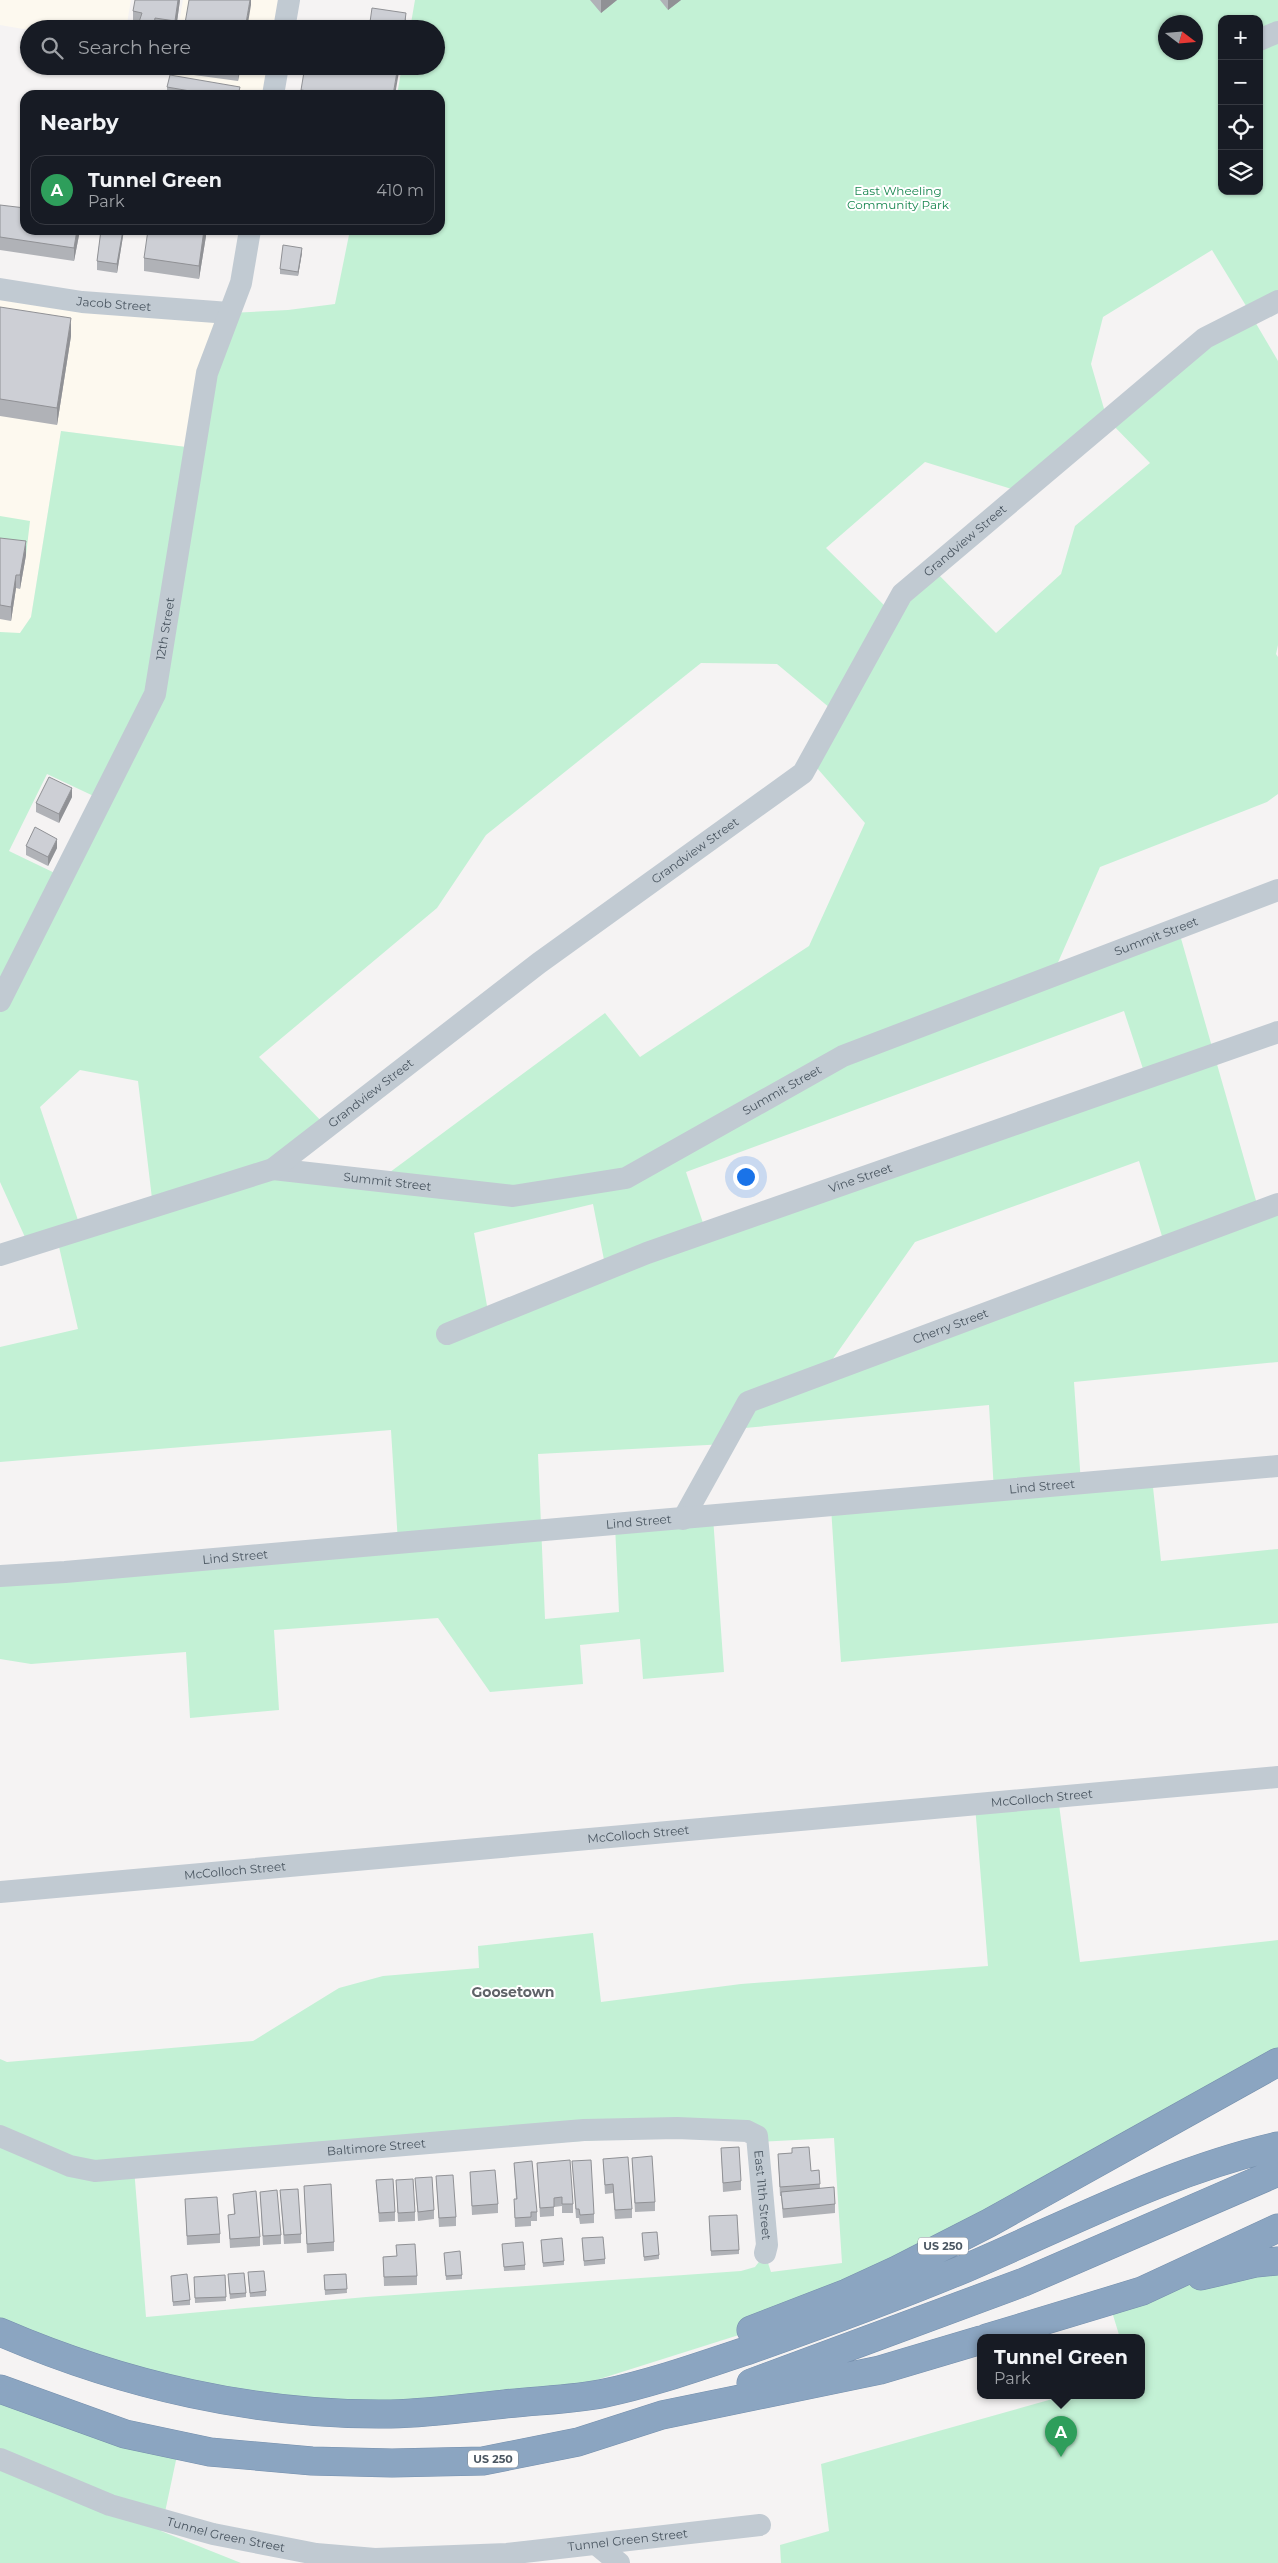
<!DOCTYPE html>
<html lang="en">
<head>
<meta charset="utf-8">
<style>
	:root { --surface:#171b24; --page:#20242c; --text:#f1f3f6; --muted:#9ea1a6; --line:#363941; --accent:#1a73e8 }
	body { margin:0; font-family:Montserrat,sans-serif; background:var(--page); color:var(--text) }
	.controls { position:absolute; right:15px; top:15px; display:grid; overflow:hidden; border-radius:10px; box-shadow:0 1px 4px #0004 }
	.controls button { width:45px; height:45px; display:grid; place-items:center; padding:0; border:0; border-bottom:1px solid var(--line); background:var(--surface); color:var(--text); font:25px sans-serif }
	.compass { position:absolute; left:1158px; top:15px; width:45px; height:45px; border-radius:50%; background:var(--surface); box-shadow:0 1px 4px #0004; rotate:106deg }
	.you { position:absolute; left:745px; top:1176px; width:18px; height:18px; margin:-12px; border:4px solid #fff; border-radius:50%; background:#1a73e8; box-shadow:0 0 0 8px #1a73e833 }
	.badge { display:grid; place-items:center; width:32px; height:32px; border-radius:50%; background:var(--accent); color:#fff; font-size:16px; font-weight:700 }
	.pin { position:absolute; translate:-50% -41px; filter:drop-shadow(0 1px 2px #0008) }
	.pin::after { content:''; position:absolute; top:26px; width:18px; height:15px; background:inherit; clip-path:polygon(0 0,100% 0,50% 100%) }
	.popup { position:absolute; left:977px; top:2334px; width:168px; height:65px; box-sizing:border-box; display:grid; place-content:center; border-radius:10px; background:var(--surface); filter:drop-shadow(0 1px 4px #0005); font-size:16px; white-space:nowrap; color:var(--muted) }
	.popup b { font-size:19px; color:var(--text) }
	.popup::after { content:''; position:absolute; left:50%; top:100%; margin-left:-10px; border:10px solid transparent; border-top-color:var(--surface) }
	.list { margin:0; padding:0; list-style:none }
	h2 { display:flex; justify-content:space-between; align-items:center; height:65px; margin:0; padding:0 20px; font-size:21px }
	h2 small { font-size:16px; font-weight:400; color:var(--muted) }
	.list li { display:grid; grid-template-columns:32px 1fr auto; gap:15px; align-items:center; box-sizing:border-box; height:70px; margin:0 10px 10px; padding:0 10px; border:1px solid var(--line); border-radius:15px }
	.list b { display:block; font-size:19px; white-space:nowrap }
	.list p { margin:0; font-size:16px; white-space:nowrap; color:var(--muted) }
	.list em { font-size:16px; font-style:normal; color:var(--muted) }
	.icon { flex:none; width:28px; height:28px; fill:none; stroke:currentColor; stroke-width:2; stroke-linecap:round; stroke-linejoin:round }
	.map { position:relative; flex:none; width:1278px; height:2563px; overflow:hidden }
	.search { position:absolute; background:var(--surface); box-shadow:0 1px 4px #0004; left:20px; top:20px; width:425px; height:55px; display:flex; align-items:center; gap:12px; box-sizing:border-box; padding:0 18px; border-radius:28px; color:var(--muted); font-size:19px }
	.panel { position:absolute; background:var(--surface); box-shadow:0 1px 4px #0004; left:20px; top:90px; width:425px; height:145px; border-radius:15px }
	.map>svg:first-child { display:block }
	.commercial { fill:#fdf9ef }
	.green { fill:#c3f1d5; fill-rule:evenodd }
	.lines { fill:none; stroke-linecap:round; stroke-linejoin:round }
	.highway-casing { stroke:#7690ad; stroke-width:29 }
	.minor { stroke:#c1cad2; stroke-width:22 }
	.highway { stroke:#8ba5c1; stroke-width:28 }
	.wall { fill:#b0b2b7 }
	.shaded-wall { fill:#909195 }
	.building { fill:#cdcfd5; stroke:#909195 }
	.labels { text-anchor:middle; stroke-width:4; stroke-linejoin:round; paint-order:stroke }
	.shield { fill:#fff; stroke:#808990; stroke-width:1 }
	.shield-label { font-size:11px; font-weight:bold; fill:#4a5661 }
	.park-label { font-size:12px; fill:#17864f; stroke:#fff }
	.street-label { font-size:12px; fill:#4a5661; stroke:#fff }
	.neighbourhood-label { font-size:14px; font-weight:bold; fill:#5f6368; stroke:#fff }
</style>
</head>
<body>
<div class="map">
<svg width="1278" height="2563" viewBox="0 0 1278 2563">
	<rect width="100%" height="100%" fill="#f5f3f3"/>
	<path class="commercial" d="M 0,0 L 131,0 L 126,29 L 29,30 L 0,25 Z
		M 183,0 L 289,0 L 284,29 L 178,29 Z
		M 172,66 L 278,66 L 269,95 L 170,78 Z
		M 0,289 L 229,313 L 194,448 L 61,431 L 31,617 L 20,633 L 11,634 L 0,632 Z"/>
	<path class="green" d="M 415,0 L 1278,0 L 1278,301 L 1251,315 L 1278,361 L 1278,645 L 1276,654 L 1278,657 L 1278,794 L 1267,802 L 1100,867 L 1052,976 L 1178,928 L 1259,1211 L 1278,1204 L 1278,1362 L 1074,1382 L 1081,1484 L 1152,1478 L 1161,1561 L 1278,1549 L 1278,1623 L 841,1662 L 831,1507 L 994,1492 L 989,1405 L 734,1429 L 726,1444 L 538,1454 L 545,1619 L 619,1612 L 615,1525 L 713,1517 L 724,1672 L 643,1679 L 640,1639 L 580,1645 L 583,1684 L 490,1692 L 438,1618 L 274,1630 L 279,1710 L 190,1718 L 186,1652 L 31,1664 L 0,1659 L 0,1576 L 398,1543 L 391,1430 L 0,1462 L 0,1347 L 78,1329 L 57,1238 L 29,1246 L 0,1182 L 0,632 L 20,633 L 31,617 L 61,431 L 194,448 L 229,313 L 288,310 L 335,304 L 350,230 L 440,230 L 440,95 L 397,95 L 402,66 L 436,66 L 436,29 L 410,29 ZM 1222,19 L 1259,19 L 1259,191 L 1222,191 ZM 1166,22 L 1196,22 L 1196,52 L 1166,52 ZM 1212,250 L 1251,314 L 1107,419 L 1091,364 L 1103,317 ZM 1107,419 L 1150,463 L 1075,526 L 1061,574 L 996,633 L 932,568 L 891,612 L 826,548 L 925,462 L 1021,492 ZM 701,663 L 777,664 L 836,713 L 810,760 L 865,823 L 809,946 L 640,1057 L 605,1013 L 378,1181 L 274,1168 L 327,1127 L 259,1057 L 437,908 L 486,835 ZM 47,774 L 102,800 L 63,877 L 9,851 ZM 1124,1011 L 1146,1078 L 706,1232 L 686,1172 ZM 80,1070 L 138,1081 L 153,1207 L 81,1229 L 40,1107 ZM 1139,1161 L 1165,1246 L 823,1373 L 915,1242 ZM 593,1204 L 606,1270 L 489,1317 L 474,1233 Z
		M 0,516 L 30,521 L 26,555 L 0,551 Z
		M 1058,1797 L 1080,1962 L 1278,1940 L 1278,2062 L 742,2334 L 587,2383 L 486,2406 L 229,2402 L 0,2332 L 0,2059 L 7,2062 L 253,2041 L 339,1988 L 383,1976 L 479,1968 L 478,1946 L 593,1933 L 601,2002 L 741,1984 L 988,1966 L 975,1805 ZM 747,2131 L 758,2142 L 834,2138 L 842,2263 L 771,2272 L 765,2254 L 755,2267 L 741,2271 L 366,2297 L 146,2317 L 134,2168 Z
		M 1278,2271 L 1278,2563 L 781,2563 L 780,2545 L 829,2531 L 821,2464 L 1063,2396 L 1141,2396 L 1141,2338 L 1120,2338 L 1109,2302 L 1142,2291 Z
		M 0,2387 L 179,2446 L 161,2531 L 241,2563 L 0,2563 Z"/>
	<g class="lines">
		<defs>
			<path id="highway" d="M 1201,2276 L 1256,2263 L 1278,2261
				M 751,2330 L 847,2293 L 897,2270 L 989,2223 L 1278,2062
				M 0,2332 C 123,2385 257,2416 391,2414 C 429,2413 467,2408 505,2404 C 538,2400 573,2400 605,2393 C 653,2383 700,2366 746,2351 C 820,2325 894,2298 966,2268 C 1069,2224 1168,2171 1278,2146
				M 987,2338 L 1142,2291 L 1278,2228
				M 751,2383 L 1024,2282 L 1278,2172
				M 0,2389 L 125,2434 L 210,2452 L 312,2461 L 392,2463 L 483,2461 L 578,2442 L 662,2415 L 880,2370 L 981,2340"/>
		</defs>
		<use href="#highway" class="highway-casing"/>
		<g class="minor">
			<path d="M 284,29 L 289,0"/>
			<path d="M 1259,40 L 1278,32"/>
			<path d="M 273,95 L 278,66"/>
			<path id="s1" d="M 0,289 L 82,302 L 229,313"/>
			<path id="s2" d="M 0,1001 L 155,694 L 207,373 L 241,283 L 250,230"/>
			<path id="s3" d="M 273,1169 L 513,1196 L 626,1178 L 843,1056 L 1278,890"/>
			<path id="s4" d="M 0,1255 L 273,1169 L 539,963 L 803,773 L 902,594 L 1205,338 L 1278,301"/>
			<path id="s5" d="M 447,1334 L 647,1253 L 1278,1032"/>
			<path id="s6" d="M 683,1519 L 748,1402 L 1278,1204"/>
			<path id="s7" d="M 0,1576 L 65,1572 L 1278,1466"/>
			<path id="s8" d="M 0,1892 L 1278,1777"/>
			<path id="s9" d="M 0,2136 L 70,2166 L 95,2171 L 584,2130 L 677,2128 L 747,2131 L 757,2136 L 767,2245 L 765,2253"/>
			<path id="s10" d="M 0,2459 L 110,2505 L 213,2534 L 316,2554 L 375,2559 L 507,2554 L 760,2525"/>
			<path d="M 596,2544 L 619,2563"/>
		</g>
		<use href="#highway" class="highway"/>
	</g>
	<path class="wall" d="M 180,0 L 176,29 L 139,29 L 139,25 L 133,24 L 133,11 Z
		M 590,0 L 617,0 L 601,13 Z
		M 660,0 L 681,0 L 668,10 Z
		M 179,66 L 241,66 L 238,81 L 179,73 Z
		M 167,87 L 240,95 L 167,95 Z
		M 301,90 L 395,95 L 301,95 Z
		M 0,205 L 80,230 L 74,261 L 0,250 Z
		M 101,230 L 124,230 L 117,273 L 97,270 L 97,261 Z
		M 206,230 L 206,236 L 199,279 L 144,271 L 144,258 Z
		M 302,253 L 298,276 L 280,274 L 280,269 Z
		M 0,307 L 71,336 L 57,425 L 0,416 Z
		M 0,538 L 26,555 L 20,589 L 16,588 L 11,621 L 0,619 Z
		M 72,797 L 59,823 L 36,812 L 36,803 Z
		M 26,846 L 57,848 L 48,866 L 26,855 Z
		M 721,2148 L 741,2181 L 741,2190 L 723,2192 Z
		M 792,2148 L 811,2171 L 819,2170 L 820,2188 L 835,2204 L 835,2213 L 783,2218 L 781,2196 L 780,2196 L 778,2154 L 792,2153 Z
		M 632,2158 L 655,2202 L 655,2211 L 635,2212 Z
		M 603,2159 L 632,2209 L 632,2218 L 615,2219 L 613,2193 L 605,2194 Z
		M 572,2161 L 594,2214 L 594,2223 L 580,2224 L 579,2218 L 576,2218 Z
		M 514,2163 L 537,2212 L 537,2221 L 531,2221 L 531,2226 L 515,2227 L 514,2199 L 516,2199 Z
		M 537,2163 L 573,2204 L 573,2213 L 562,2213 L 562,2206 L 554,2207 L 554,2216 L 540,2217 Z
		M 470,2172 L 498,2204 L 498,2213 L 472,2215 Z
		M 436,2176 L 456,2217 L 456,2226 L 439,2227 Z
		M 415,2178 L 434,2210 L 434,2219 L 418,2221 Z
		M 376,2180 L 395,2212 L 395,2221 L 379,2222 Z
		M 396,2180 L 415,2212 L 415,2221 L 398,2222 Z
		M 304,2186 L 334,2242 L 334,2251 L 307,2253 Z
		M 280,2190 L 301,2234 L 301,2243 L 284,2244 Z
		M 260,2192 L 281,2235 L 281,2244 L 263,2245 Z
		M 233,2194 L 260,2237 L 260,2246 L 230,2248 L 228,2215 L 234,2214 Z
		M 185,2199 L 220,2234 L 220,2243 L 187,2245 Z
		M 709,2216 L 739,2250 L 739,2254 L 711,2256 Z
		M 642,2233 L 659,2255 L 659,2259 L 644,2261 Z
		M 582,2238 L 605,2259 L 605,2264 L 584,2266 Z
		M 541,2240 L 564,2261 L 564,2265 L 543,2267 Z
		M 502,2244 L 525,2265 L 525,2270 L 504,2271 Z
		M 396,2245 L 417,2276 L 417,2285 L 384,2286 L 383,2257 L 397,2256 Z
		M 444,2253 L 462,2275 L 462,2279 L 446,2280 Z
		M 346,2274 L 347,2293 L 325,2295 L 324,2275 Z
		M 225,2275 L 226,2301 L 195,2303 L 194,2277 Z
		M 171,2276 L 190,2300 L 190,2305 L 173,2306 Z
		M 248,2277 L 266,2291 L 266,2296 L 250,2297 Z
		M 228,2279 L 246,2293 L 246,2297 L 230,2299 Z"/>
	<path class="shaded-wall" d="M 178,0 L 180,0 L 176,29 L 175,29 L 175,21 Z
		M 250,0 L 251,0 L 251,5 L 247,29 L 245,29 Z
		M 601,0 L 617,0 L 601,13 Z
		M 668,0 L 681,0 L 668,10 Z
		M 406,13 L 406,29 L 404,29 Z
		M 239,66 L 241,66 L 238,81 Z
		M 398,66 L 400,66 L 395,95 L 393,95 Z
		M 77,230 L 80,230 L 74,261 L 74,248 Z
		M 123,230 L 124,230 L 117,273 L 117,264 Z
		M 204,230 L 206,230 L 206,236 L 199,279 L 199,266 Z
		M 302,248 L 302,253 L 298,276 L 298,272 Z
		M 71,318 L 71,336 L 57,425 L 57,408 Z
		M 26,541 L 26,555 L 20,589 L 20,575 Z
		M 16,575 L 16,588 L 11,621 L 11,607 Z
		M 72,788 L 72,797 L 59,823 L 59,814 Z
		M 57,839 L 57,848 L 48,866 L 48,857 Z"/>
	<path class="building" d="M 135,0 L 178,0 L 175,21 L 155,18 L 154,24 L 139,22 L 142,13 L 133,11 Z
		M 189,0 L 250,0 L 245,29 L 184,29 Z
		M 372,8 L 406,13 L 404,29 L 369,29 Z
		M 305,66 L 398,66 L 393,95 L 335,95 L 301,90 Z
		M 170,75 L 240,87 L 238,95 L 189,95 L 190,91 L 167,87 Z
		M 0,205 L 25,208 L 25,230 L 77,230 L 74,248 L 0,237 Z
		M 101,230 L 123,230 L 117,264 L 97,261 Z
		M 148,230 L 204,230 L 199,266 L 144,258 Z
		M 283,245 L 302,248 L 298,272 L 280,269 Z
		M 0,307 L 71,318 L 57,408 L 0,399 Z
		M 0,538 L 26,541 L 20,575 L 16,575 L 11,607 L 0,605 Z
		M 49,777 L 72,788 L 59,814 L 36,803 Z
		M 35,827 L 57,839 L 48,857 L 26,846 Z
		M 739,2147 L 741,2181 L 723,2183 L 721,2148 Z
		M 809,2147 L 811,2171 L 819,2170 L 820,2184 L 780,2187 L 778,2154 L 792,2153 L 792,2148 Z
		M 652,2156 L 655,2202 L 635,2203 L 632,2158 Z
		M 628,2157 L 632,2209 L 615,2210 L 613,2184 L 605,2185 L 603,2159 Z
		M 570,2160 L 573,2204 L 562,2204 L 562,2197 L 554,2198 L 554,2207 L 540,2208 L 537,2163 Z
		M 591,2160 L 594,2214 L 580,2215 L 579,2209 L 576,2209 L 572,2161 Z
		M 532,2161 L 537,2212 L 531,2212 L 531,2217 L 515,2218 L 514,2199 L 517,2199 L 514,2163 Z
		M 495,2170 L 498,2204 L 472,2206 L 470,2172 Z
		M 453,2175 L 456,2217 L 439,2218 L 436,2176 Z
		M 432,2177 L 434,2210 L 418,2212 L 415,2178 Z
		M 393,2179 L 395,2212 L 379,2213 L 376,2180 Z
		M 413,2179 L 415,2212 L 398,2213 L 396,2180 Z
		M 331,2184 L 334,2242 L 307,2244 L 304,2186 Z
		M 834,2187 L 835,2204 L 783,2209 L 781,2192 Z
		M 298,2189 L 301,2234 L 284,2235 L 280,2190 Z
		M 277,2190 L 281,2235 L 263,2236 L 260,2192 Z
		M 256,2191 L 260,2237 L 230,2239 L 228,2215 L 235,2214 L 233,2194 Z
		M 217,2197 L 220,2234 L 187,2236 L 185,2199 Z
		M 737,2215 L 739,2250 L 711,2251 L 709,2216 Z
		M 657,2232 L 659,2255 L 644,2257 L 642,2233 Z
		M 603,2237 L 605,2259 L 584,2261 L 582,2238 Z
		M 562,2238 L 564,2261 L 543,2263 L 541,2240 Z
		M 523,2242 L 525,2265 L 504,2267 L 502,2244 Z
		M 415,2244 L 417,2276 L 384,2277 L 383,2257 L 397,2256 L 396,2245 Z
		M 460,2251 L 462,2275 L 446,2276 L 444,2253 Z
		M 264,2271 L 266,2291 L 250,2293 L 248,2272 Z
		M 244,2273 L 246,2293 L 230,2294 L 228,2274 Z
		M 187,2274 L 190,2300 L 173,2302 L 171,2276 Z
		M 346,2274 L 347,2289 L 325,2290 L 324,2275 Z
		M 225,2275 L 226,2297 L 195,2298 L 194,2277 Z"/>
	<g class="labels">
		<g class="shield">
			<rect x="918" y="2237.5" width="50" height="17" rx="4"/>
			<rect x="468" y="2450.5" width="50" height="17" rx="4"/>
		</g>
		<g class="shield-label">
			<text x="943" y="2250">US 250</text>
			<text x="493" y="2463">US 250</text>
		</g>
		<g class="park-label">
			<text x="898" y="195">East Wheeling<tspan x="898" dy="14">Community Park</tspan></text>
		</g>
		<g class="street-label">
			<text dy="4" stroke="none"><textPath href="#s1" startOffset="115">Jacob Street</textPath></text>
			<text dy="4" stroke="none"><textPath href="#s4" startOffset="1235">Grandview Street</textPath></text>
			<text dy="4" stroke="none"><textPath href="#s2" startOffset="410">12th Street</textPath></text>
			<text dy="4" stroke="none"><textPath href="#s4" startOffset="815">Grandview Street</textPath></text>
			<text dy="4" stroke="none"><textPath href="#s3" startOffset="940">Summit Street</textPath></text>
			<text dy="4" stroke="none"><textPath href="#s3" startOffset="535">Summit Street</textPath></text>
			<text dy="4" stroke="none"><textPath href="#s4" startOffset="410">Grandview Street</textPath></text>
			<text dy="4" stroke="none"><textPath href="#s5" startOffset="442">Vine Street</textPath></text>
			<text dy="4" stroke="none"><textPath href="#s3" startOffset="115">Summit Street</textPath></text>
			<text dy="4" stroke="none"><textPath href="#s6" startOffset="350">Cherry Street</textPath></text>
			<text dy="4" stroke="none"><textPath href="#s7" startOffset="1046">Lind Street</textPath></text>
			<text dy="4" stroke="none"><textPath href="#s7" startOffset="641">Lind Street</textPath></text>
			<text dy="4" stroke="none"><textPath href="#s7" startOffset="236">Lind Street</textPath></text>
			<text dy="4" stroke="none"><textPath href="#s8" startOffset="1046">McColloch Street</textPath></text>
			<text dy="4" stroke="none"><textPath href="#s8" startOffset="641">McColloch Street</textPath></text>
			<text dy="4" stroke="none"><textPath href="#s8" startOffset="236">McColloch Street</textPath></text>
			<text dy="4" stroke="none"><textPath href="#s9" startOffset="384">Baltimore Street</textPath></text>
			<text dy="4" stroke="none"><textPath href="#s9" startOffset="826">East 11th Street</textPath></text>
			<text dy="4" stroke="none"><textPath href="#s10" startOffset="239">Tunnel Green Street</textPath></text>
			<text dy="4" stroke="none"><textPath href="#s10" startOffset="644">Tunnel Green Street</textPath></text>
		</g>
		<g class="neighbourhood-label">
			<text x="513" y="1997">Goosetown</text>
		</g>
	</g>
</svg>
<div class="controls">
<button>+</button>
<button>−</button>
<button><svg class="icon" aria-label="locate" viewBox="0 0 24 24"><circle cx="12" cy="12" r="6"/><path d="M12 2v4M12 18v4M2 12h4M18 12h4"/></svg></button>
<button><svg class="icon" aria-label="layers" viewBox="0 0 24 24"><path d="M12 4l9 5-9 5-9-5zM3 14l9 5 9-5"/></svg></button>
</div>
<svg class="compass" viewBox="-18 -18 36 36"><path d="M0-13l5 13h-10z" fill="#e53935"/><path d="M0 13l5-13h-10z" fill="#9ea1a6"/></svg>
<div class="you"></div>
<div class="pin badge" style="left:1061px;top:2457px;background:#2e9e5b">A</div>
<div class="popup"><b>Tunnel Green</b>Park</div>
<div class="search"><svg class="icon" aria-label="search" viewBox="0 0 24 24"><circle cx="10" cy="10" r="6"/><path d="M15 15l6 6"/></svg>Search here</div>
<section class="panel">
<h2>Nearby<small></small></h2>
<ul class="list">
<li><span class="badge" style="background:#2e9e5b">A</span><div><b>Tunnel Green</b><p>Park</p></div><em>410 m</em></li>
</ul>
</section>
</div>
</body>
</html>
